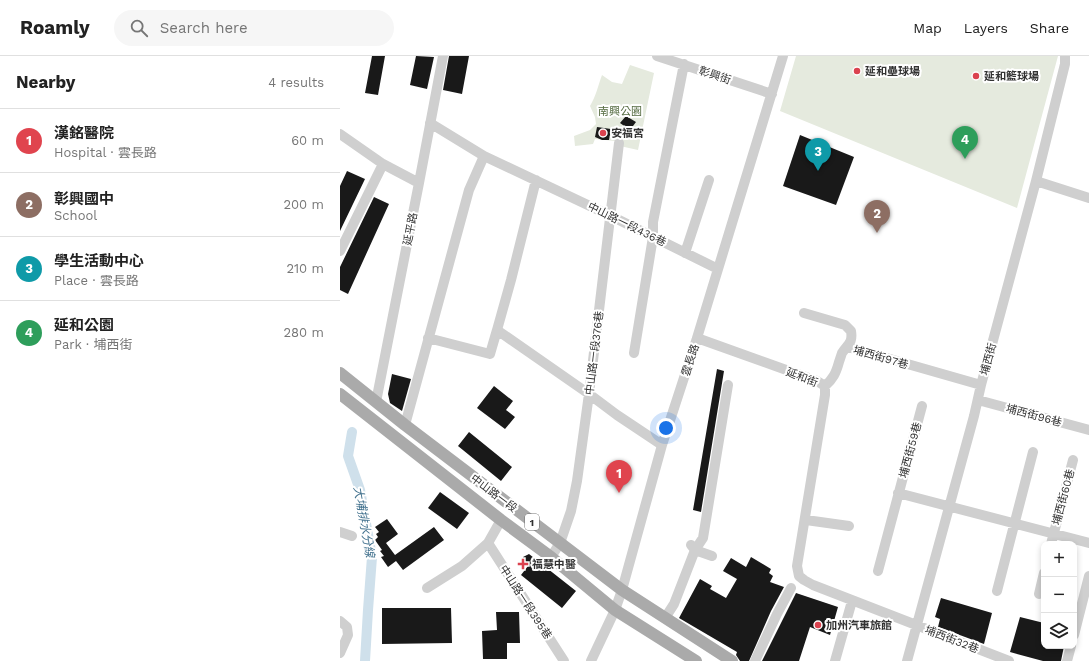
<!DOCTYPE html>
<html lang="en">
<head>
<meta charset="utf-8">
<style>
	:root { --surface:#fff; --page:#f6f6f6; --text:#222; --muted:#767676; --line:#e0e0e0; --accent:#db424f }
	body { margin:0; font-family:"Work Sans","Noto Sans TC",sans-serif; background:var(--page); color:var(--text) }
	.controls { position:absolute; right:12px; bottom:12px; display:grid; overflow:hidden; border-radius:8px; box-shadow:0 2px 6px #0003 }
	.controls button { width:36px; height:36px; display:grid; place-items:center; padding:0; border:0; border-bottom:1px solid var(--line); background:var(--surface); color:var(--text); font:20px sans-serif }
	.you { position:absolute; left:326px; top:372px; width:14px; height:14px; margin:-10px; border:3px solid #fff; border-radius:50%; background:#1a73e8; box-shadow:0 0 0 6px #1a73e833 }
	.badge { display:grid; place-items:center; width:26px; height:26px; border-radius:50%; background:var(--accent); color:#fff; font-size:13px; font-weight:700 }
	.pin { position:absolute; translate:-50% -33px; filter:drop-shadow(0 1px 2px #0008) }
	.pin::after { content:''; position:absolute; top:21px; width:14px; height:12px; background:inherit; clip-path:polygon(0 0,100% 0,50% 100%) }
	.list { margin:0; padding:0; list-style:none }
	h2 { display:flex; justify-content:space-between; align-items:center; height:52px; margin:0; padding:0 16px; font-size:17px }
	h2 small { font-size:13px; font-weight:400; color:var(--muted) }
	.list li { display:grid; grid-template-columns:26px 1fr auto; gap:12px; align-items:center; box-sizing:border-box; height:64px; padding:0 16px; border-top:1px solid var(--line) }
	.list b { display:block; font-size:15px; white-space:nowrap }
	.list p { margin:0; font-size:13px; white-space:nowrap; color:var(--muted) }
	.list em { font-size:13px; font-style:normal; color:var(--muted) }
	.icon { flex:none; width:22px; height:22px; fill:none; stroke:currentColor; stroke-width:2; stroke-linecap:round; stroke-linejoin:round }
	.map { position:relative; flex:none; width:749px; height:605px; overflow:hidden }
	header { display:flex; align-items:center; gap:24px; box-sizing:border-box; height:56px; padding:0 20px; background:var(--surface); border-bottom:1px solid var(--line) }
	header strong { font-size:19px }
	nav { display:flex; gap:22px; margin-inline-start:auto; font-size:14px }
	.search { width:280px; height:36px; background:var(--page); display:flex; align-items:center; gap:10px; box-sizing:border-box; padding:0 14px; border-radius:22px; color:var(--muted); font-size:15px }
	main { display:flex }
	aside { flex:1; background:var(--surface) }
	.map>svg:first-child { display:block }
	.green { fill:#e5eade }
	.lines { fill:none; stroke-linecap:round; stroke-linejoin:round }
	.canal { stroke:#cfe0eb; stroke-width:10 }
	.building { fill:#191919 }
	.minor { stroke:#cfcfcf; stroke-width:10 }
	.major { stroke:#aaa; stroke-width:12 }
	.poi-dot { fill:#db424f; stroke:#fff; stroke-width:1.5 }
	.labels { text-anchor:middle; stroke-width:4; stroke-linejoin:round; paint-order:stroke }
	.shield { fill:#fff; stroke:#707070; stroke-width:1 }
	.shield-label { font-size:10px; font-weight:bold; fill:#323232 }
	.poi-label { font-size:11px; font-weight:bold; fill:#323232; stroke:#fff; text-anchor:start }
	.street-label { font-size:11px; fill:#323232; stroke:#fff }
	.park-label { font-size:11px; fill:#556b41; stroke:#fff }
	.water-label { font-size:12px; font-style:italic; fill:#44738f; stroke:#fff }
</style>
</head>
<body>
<header>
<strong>Roamly</strong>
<div class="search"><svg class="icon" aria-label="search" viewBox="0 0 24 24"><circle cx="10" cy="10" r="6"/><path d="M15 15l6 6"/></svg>Search here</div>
<nav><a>Map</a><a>Layers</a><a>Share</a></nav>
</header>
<main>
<aside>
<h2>Nearby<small>4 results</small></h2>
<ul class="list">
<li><span class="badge" style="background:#e0444e">1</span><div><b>漢銘醫院</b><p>Hospital · 雲長路</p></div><em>60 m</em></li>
<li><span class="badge" style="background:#8d6e63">2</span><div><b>彰興國中</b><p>School</p></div><em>200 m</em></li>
<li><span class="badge" style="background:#0f9aa8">3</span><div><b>學生活動中心</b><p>Place · 雲長路</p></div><em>210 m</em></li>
<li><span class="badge" style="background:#2e9e5b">4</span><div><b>延和公園</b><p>Park · 埔西街</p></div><em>280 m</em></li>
</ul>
</aside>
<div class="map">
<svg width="749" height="605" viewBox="0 0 749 605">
	<rect width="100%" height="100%" fill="#fff"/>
	<path class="green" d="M 456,0 L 718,0 L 677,152 L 440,55 Z
		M 290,9 L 314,17 L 298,94 L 280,90 L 275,85 L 255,83 L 253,88 L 235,90 L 234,80 L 250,74 L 256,68 L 255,61 L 250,50 C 256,40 258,30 262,19 L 272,26 L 282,28 Z"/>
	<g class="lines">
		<path class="canal" d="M 12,376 L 8,400 L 20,434 L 32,501 L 28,554 L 25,605"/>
	</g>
	<path class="building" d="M 32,0 L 45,0 L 38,39 L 25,37 Z
		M 76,0 L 94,1 L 87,33 L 70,29 Z
		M 109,0 L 129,0 L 122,38 L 103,34 Z
		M 286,60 L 296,66 L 290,74 L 280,67 Z
		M 257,71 L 271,73 L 269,84 L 262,84 L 255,81 Z
		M 460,79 L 514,101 L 496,149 L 443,130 Z
		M 7,115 L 25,123 L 0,175 L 0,130 Z
		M 34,141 L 49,148 L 8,238 L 0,234 L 0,211 Z
		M 377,313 L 384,315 L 361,456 L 353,454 Z
		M 52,318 L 71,323 L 62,355 L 50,347 L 48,338 Z
		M 154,330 L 173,345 L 166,354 L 175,361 L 165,373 L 137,352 Z
		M 129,376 L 172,411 L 161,425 L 118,390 Z
		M 100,436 L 129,457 L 117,473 L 88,452 Z
		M 47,463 L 58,478 L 46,487 L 55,499 L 94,471 L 104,484 L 63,514 L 56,505 L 48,511 L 41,501 L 44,500 L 40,495 L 42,494 L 35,484 L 38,481 L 36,478 L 39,476 L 35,471 Z
		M 189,498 L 236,535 L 222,552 L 181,519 L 188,510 L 184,507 L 183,501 Z
		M 411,501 L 431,513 L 429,517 L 433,520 L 430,526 L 444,531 L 431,555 L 409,605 L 400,605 L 396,599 L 397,596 L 339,562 L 360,523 L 372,530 L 370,533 L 386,542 L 397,523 L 383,515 L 391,502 L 406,511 Z
		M 456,537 L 498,551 L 490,579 L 470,571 L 459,605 L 422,605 Z
		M 601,542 L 652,557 L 644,588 L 598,571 L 600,563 L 595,561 Z
		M 42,552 L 111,552 L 112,587 L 42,588 Z
		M 156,556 L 179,556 L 180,587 L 167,587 L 167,603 L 143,603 L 142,575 L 157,574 Z
		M 680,561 L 704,567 L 704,590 L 724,590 L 721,605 L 703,605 L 670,596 Z"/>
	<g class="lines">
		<path class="minor" d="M 317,0 L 432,38
			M 90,67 L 144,100 L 271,160 L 378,213
			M 0,78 L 43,108 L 79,127
			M 196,124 L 171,224 L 157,274 L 249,338 L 277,359 L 322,389
			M 696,125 L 749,142
			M 0,195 L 43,108
			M 345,197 L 369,124
			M 464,257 L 505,269 L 511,275 C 513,287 508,288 502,297 C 501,300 500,303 499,306 C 496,317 493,323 485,330
			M 88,282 L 150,298 L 157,274
			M 357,282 L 477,325 L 485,330 L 485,339 L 457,510 L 459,520 L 464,524 L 473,529 L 669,605
			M 508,291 L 641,329
			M 294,297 L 313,181 L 313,166 L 344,8
			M 638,344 L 749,374
			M 36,346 L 79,127 L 103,0
			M 65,369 L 129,134 L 144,100
			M 558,437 L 749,487
			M 466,464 L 509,470
			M 0,476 L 12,480
			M 148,487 L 224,605
			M 711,488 L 733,404
			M 351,489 L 355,494 L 363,482 L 388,329
			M 211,501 L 220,487 L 231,455 L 237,425 L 249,338 L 279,87
			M 538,515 L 582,350
			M 87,532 L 122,510 L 148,487 L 161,464
			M 657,535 L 693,396
			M 699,538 L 704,517
			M 325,562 L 334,548 L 355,494 L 372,500
			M 0,565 L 7,571 L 8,579 L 0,597
			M 734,579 L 749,520
			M 251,605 L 275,554 L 282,534 L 322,389 L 357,282 L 443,0
			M 415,605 L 437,558 L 451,532
			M 495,605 L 512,545
			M 567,605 L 634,360 L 641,329 L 696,125 L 725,8 L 725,0
			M 727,605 L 731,590"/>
		<path class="major" d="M 0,317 L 65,369 L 282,534 L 392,605
			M 0,338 L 161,464 L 211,501 L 275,554 L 356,605"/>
	</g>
	<g class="poi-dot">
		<circle cx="517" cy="15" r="4"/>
		<circle cx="636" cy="20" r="4"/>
		<circle cx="263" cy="77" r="4"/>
		<path d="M181 502h4v4h4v4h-4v4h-4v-4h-4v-4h4z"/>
		<circle cx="478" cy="569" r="4"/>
	</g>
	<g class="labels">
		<rect class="shield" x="185" y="458" width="14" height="16" rx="3"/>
		<g class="shield-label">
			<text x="192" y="470">1</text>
		</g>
		<g class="poi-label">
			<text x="525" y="19">延和壘球場</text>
			<text x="644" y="24">延和籃球場</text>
			<text x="271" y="81">安福宮</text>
			<text x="192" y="512">福慧中醫</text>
			<text x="486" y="573">加州汽車旅館</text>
		</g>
		<g class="street-label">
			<text transform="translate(375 19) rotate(19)" y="4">彰興街</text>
			<text transform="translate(287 168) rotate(26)" y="4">中山路一段436巷</text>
			<text transform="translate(70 173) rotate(-79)" y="4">延平路</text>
			<text transform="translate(254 297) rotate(-83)" y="4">中山路一段376巷</text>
			<text transform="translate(541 301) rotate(16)" y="4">埔西街97巷</text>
			<text transform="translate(648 303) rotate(-75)" y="4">埔西街</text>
			<text transform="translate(350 304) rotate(-72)" y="4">雲長路</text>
			<text transform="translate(462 321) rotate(21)" y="4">延和街</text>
			<text transform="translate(694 359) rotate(15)" y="4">埔西街96巷</text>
			<text transform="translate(570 394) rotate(-75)" y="4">埔西街59巷</text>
			<text transform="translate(154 437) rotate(37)" y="4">中山路一段</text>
			<text transform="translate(723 441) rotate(-75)" y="4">埔西街60巷</text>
			<text transform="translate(186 546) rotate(57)" y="4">中山路一段395巷</text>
			<text transform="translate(612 583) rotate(21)" y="4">埔西街32巷</text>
		</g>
		<g class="park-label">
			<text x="280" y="59">南興公園</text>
		</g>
		<g class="water-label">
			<text transform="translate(24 466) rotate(80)" y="4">大埔排水分線</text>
		</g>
	</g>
</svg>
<div class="controls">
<button>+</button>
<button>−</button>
<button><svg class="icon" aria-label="layers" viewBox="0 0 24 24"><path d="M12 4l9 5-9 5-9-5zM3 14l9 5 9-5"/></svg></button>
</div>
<div class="you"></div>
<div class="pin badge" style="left:279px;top:437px;background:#e0444e">1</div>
<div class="pin badge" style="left:537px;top:177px;background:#8d6e63">2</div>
<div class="pin badge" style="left:478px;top:115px;background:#0f9aa8">3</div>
<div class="pin badge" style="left:625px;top:103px;background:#2e9e5b">4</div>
</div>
</main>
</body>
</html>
